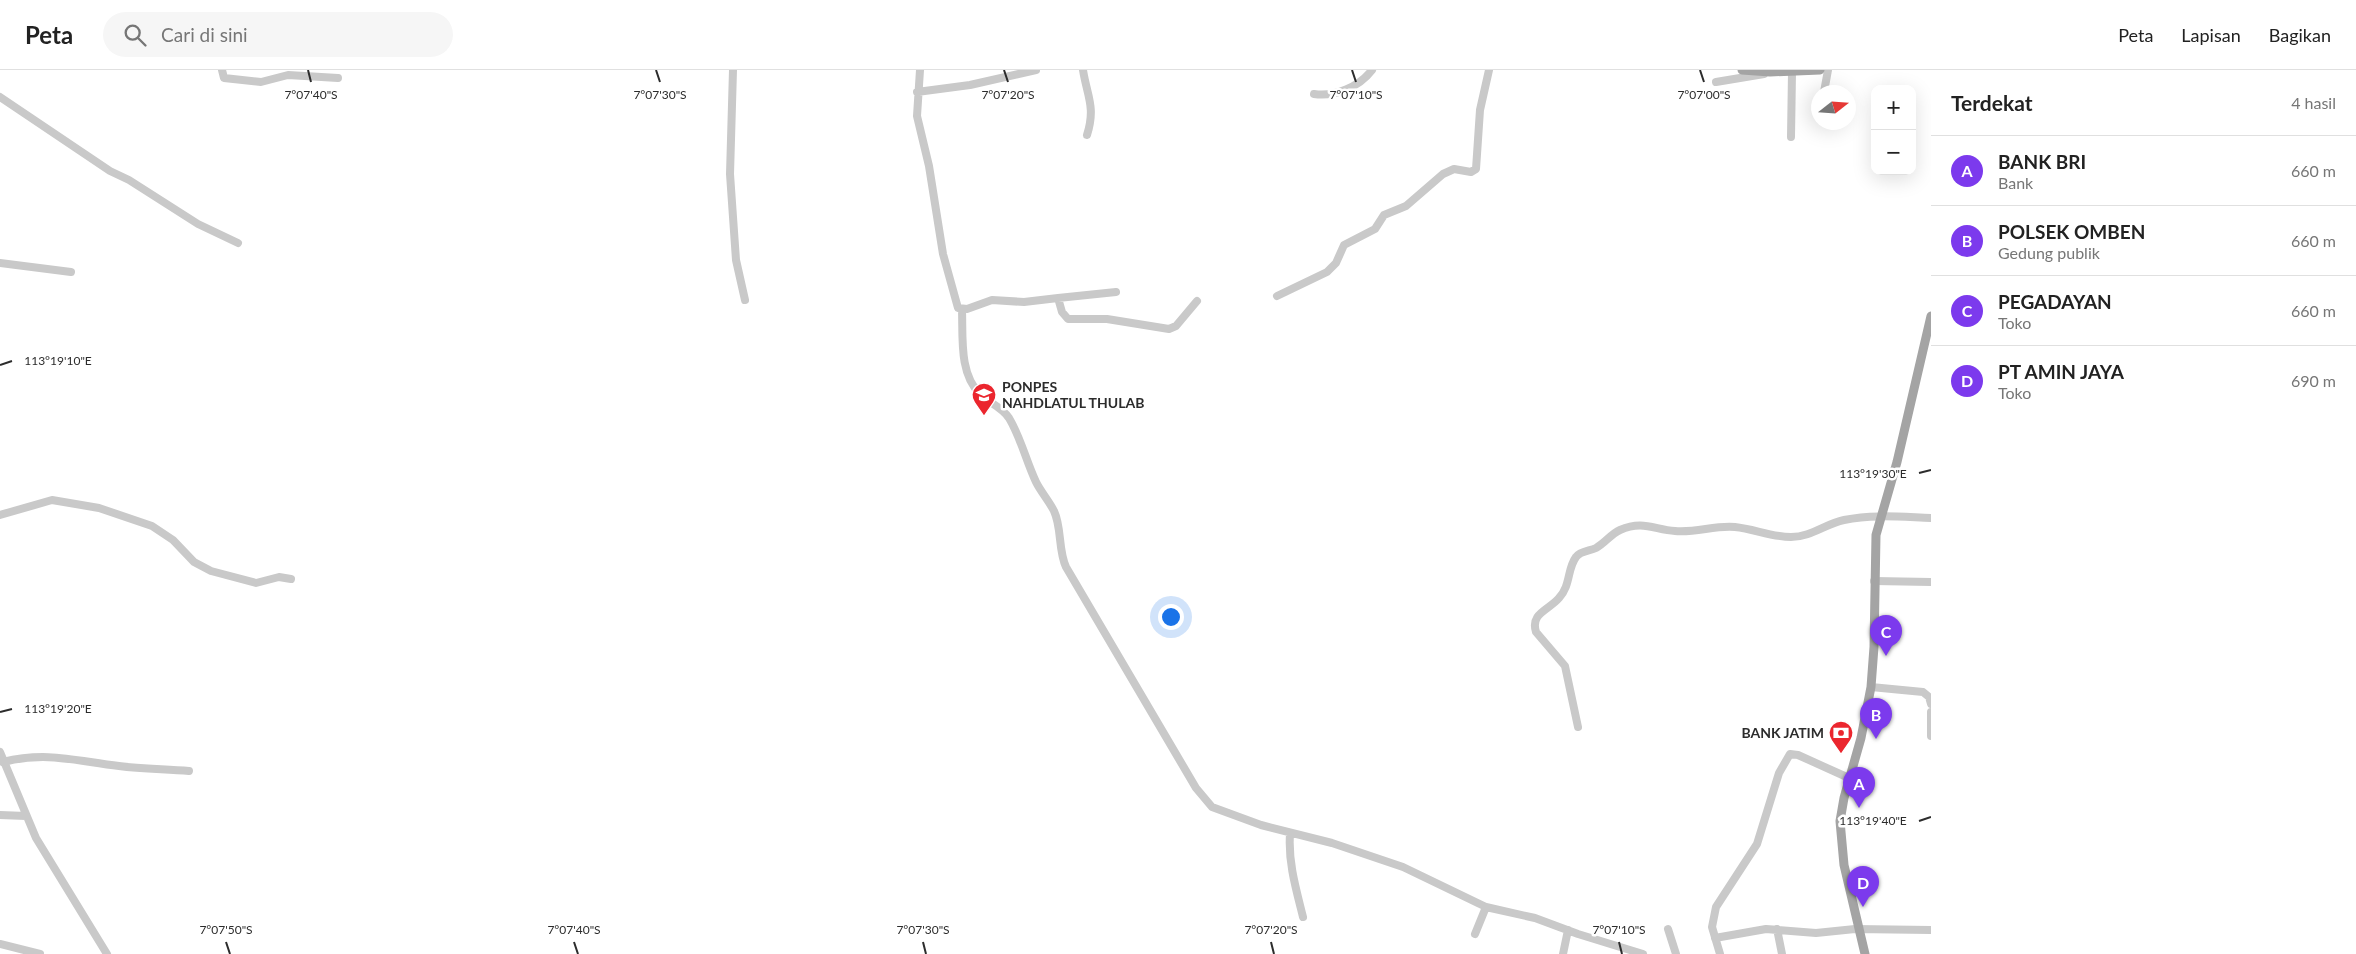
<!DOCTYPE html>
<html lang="id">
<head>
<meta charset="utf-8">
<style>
	:root { --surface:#fff; --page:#f6f6f6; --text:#222; --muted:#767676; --line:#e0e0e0; --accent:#7c3aed }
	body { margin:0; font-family:Lato,sans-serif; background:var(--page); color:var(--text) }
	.controls { position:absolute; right:15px; top:15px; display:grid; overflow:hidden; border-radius:10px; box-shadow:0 5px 20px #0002 }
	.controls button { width:45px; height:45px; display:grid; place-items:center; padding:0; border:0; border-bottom:1px solid var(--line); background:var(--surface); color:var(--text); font:25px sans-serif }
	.compass { position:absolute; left:1811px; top:15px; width:45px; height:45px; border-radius:50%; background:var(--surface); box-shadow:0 5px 20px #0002; rotate:73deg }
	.you { position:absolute; left:1170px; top:546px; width:18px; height:18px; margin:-12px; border:4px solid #fff; border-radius:50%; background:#1a73e8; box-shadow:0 0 0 8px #1a73e833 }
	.badge { display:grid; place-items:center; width:32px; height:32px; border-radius:50%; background:var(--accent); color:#fff; font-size:16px; font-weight:700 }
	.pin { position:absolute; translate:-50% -41px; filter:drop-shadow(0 1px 2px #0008) }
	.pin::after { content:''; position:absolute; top:26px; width:18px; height:15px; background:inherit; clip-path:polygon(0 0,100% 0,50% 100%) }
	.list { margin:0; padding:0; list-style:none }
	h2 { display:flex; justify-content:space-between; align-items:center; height:65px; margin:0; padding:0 20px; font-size:21px }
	h2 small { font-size:16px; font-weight:400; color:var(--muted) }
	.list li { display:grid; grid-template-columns:32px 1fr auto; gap:15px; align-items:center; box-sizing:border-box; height:70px; padding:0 20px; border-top:1px solid var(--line) }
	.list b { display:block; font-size:19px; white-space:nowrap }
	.list p { margin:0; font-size:16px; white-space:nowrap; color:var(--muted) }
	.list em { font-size:16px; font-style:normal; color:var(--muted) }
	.icon { flex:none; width:28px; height:28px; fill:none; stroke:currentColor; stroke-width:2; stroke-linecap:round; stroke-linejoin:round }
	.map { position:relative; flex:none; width:1931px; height:884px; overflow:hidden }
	header { display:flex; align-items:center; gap:30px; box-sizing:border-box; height:70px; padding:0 25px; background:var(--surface); border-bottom:1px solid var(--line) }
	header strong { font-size:24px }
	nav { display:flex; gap:28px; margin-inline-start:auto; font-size:18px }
	.search { width:350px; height:45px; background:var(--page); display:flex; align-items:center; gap:12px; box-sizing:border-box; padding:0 18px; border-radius:28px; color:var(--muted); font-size:19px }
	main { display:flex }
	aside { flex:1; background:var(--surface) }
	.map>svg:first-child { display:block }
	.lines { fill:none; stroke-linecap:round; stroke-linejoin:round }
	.minor { stroke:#c9c9c9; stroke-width:8 }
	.major { stroke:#a4a4a4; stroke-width:9 }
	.ticks { fill:none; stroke:#2c2c2c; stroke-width:2 }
	.labels { text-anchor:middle; stroke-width:5; stroke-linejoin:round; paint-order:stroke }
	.poi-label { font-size:14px; font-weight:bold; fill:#2c2c2c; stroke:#fff; text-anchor:start }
	.ticks-label { font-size:12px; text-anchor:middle; fill:#2c2c2c; stroke:#fff; stroke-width:5; stroke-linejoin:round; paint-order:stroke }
</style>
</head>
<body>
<header>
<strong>Peta</strong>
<div class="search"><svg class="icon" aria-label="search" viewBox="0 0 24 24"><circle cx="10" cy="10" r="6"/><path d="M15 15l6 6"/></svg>Cari di sini</div>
<nav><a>Peta</a><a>Lapisan</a><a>Bagikan</a></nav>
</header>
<main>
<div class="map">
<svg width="1931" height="884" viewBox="0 0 1931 884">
	<rect width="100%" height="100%" fill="#fff"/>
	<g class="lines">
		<path class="minor" d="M 222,0 L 224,8 L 261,12 L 288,5 L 338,8
			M 733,0 L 730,104 L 736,190 L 745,230
			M 920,0 L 917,46 L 929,96 L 943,184 L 958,238 L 967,239 L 992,230 L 1024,232 L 1058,228 L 1062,242 L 1068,249 L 1107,249 L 1169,259 L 1176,256 L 1197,231
			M 1083,0 C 1087,26 1096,37 1087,65
			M 1716,12 L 1764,4
			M 917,22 L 970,15 L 1036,0
			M 1824,22 L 1828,0
			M 1314,24 C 1335,27 1359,17 1372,0
			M 0,27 L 110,101 L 129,110 L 198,154 L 238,173
			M 1791,67 L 1792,2
			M 0,193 L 71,202
			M 1277,226 L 1327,202 L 1336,193 L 1344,175 L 1375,159 L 1384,145 L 1406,136 L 1443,104 L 1454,99 L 1471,102 L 1476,99 L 1480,40 L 1489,0
			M 1058,228 L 1116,222
			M 962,240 C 963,267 959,304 980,324 C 989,333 1002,337 1009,348 C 1021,368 1026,391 1036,412 C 1041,422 1049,431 1054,441 C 1062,458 1058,480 1066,497 L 1196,718 L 1212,737 L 1261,755 L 1332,773 L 1403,797 L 1486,837 L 1535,848 L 1578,864 L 1643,884
			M 0,445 L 52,430 L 99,438 L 152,456 L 173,470 L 194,492 L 211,501 L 256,513 L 279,507 L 291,509
			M 1874,511 L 1931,512
			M 1871,617 L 1923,622 L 1929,627 L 1931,634
			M 1931,642 L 1931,666
			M 1578,657 L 1565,596 L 1536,562 C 1530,543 1549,540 1559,528 C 1571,515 1567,499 1576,487 C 1580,481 1590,481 1596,478 C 1605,473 1611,464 1620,460 C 1643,450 1655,460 1675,461 C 1696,463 1715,455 1735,457 C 1754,459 1772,467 1791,467 C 1811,467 1825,454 1844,450 C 1873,444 1902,447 1931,448
			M 0,682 L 36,768 L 107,884
			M 3,692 C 47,681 76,691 119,696 C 142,699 165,699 189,701
			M 0,745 L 26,746
			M 1290,764 C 1288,792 1296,819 1303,847
			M 1668,859 L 1676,884
			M 1777,859 L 1782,884
			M 1475,864 L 1486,837
			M 1715,868 L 1766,859 L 1816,863 L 1855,859 L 1931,860
			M 0,874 L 40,884
			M 1563,884 L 1568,860
			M 1720,884 L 1712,857 L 1716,837 L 1757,774 L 1779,703 L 1790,684 L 1798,685 L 1849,708"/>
		<path class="major" d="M 1742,0 L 1770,2 L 1820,0
			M 1865,884 L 1844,795 L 1840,751 L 1844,728 L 1861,668 L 1871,617 L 1874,577 L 1876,465 L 1897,392 L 1931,246"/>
	</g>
	<path class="ticks" d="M 308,0 L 311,12M 656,0 L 660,12M 1004,0 L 1008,12M 1352,0 L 1356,12M 1700,0 L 1704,12M 0,295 L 12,291M 1919,403 L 1931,400M 0,642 L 12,639M 1919,751 L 1931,747M 226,872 L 230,884M 574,872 L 578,884M 923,872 L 926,884M 1271,872 L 1274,884M 1619,872 L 1622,884"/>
	<defs>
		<symbol id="school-pin" viewBox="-11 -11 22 30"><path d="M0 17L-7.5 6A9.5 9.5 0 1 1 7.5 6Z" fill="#eb262e" stroke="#fff"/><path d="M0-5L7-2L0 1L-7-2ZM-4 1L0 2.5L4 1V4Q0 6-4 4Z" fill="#fff"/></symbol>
		<symbol id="bank-pin" viewBox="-11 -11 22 30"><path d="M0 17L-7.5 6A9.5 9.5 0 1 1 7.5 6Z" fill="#eb262e" stroke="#fff"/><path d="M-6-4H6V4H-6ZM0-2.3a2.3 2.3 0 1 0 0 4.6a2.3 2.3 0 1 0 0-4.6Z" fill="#fff"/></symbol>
	</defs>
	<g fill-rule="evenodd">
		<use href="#school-pin" x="970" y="311" width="28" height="38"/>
		<use href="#bank-pin" x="1827" y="649" width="28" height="38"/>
	</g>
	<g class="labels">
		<g class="poi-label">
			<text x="1002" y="322">PONPES<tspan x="1002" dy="16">NAHDLATUL THULAB</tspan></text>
			<text x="1824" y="668" text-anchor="end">BANK JATIM</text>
		</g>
	</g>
	<g class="ticks-label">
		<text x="311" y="29">7°07'40"S</text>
		<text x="660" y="29">7°07'30"S</text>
		<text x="1008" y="29">7°07'20"S</text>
		<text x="1356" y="29">7°07'10"S</text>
		<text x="1704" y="29">7°07'00"S</text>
		<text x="58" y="295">113°19'10"E</text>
		<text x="1873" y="408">113°19'30"E</text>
		<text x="58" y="643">113°19'20"E</text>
		<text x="1873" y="755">113°19'40"E</text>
		<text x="226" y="864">7°07'50"S</text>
		<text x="574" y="864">7°07'40"S</text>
		<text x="923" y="864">7°07'30"S</text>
		<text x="1271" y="864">7°07'20"S</text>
		<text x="1619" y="864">7°07'10"S</text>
	</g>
</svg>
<div class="controls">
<button>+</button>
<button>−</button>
</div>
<svg class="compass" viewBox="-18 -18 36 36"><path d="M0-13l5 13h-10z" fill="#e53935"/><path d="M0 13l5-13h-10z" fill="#767676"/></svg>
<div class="you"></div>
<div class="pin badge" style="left:1859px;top:738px">A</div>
<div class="pin badge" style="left:1876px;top:669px">B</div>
<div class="pin badge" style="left:1886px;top:586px">C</div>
<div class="pin badge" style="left:1863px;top:837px">D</div>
</div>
<aside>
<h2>Terdekat<small>4 hasil</small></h2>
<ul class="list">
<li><span class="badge">A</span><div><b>BANK BRI</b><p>Bank</p></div><em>660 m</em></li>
<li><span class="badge">B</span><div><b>POLSEK OMBEN</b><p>Gedung publik</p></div><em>660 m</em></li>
<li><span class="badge">C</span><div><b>PEGADAYAN</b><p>Toko</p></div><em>660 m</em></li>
<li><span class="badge">D</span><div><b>PT AMIN JAYA</b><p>Toko</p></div><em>690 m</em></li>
</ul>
</aside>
</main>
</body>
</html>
